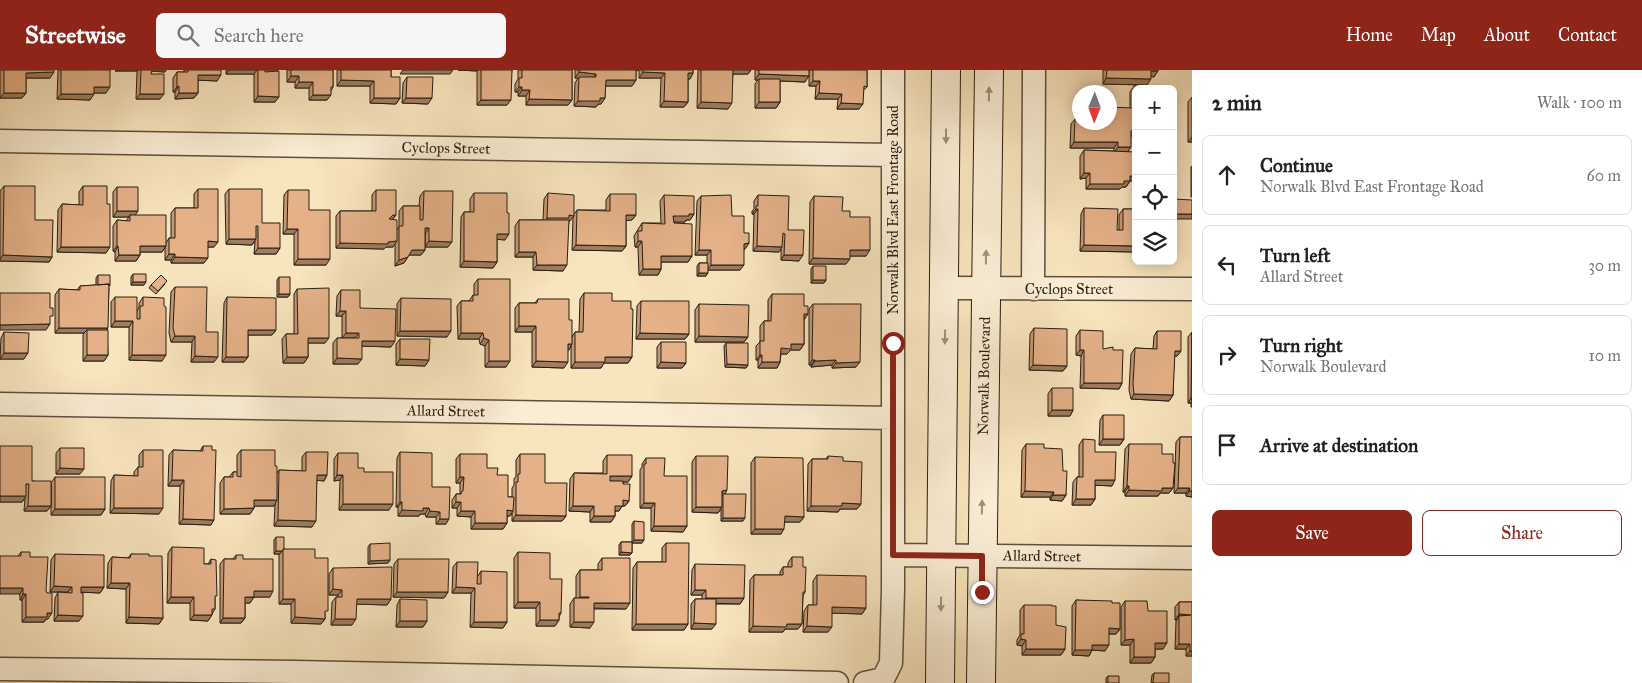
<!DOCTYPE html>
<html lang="en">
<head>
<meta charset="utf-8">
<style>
	:root { --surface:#fff; --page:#f6f6f6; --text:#222; --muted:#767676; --line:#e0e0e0; --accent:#8f2418 }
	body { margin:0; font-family:"IM FELL Great Primer",serif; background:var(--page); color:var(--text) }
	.controls { position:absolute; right:15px; top:15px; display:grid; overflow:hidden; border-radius:8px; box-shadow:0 2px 12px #0003 }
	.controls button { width:45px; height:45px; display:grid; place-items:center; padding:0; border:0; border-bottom:1px solid var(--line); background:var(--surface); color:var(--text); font:25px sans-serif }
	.compass { position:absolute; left:1072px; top:15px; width:45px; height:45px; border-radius:50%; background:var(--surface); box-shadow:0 2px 12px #0003; rotate:181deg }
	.stop { position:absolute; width:15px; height:15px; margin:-11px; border:4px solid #8f2418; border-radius:50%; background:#fff }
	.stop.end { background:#8f2418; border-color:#fff; box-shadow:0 1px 5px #0008 }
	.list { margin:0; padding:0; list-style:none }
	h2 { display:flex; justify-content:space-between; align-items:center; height:65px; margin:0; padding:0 20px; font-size:21px }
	h2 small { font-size:16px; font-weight:400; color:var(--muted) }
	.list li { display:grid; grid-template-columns:32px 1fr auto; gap:15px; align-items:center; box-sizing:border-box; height:80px; margin:0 10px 10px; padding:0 10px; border:1px solid var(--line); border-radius:8px }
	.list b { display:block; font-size:19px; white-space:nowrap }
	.list p { margin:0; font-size:16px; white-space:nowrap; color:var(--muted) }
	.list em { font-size:16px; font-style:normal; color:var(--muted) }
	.actions { display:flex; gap:10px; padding:15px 20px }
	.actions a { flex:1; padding:11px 0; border:1px solid var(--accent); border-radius:8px; text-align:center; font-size:18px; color:var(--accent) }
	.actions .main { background:var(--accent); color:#fff }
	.icon { flex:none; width:28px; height:28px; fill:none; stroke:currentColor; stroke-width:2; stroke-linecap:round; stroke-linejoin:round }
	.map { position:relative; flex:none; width:1192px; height:613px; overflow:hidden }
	header { display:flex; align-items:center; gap:30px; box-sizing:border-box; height:70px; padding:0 25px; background:var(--accent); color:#fff }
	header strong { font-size:24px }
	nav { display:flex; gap:28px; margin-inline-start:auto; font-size:18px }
	.search { width:350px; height:45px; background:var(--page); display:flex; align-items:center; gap:12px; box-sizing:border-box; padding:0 18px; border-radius:8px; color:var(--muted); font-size:19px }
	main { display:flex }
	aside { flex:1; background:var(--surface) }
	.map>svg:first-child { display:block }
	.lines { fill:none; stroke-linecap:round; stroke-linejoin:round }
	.minor-casing { stroke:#5c503c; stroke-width:25 }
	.secondary-casing { stroke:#281e11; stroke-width:30 }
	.minor { stroke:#faedd4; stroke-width:22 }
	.secondary { stroke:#faedd4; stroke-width:28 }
	.wall { fill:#c49876; stroke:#281e11 }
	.shaded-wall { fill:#a07c60; stroke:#281e11 }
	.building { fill:#e4b189; stroke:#281e11 }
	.oneway { fill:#9c907c }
	.route { stroke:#8f2418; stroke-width:6 }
	.labels { text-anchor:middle; stroke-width:4; stroke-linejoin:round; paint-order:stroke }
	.street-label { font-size:15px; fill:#281e11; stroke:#faedd4 }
</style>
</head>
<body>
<header>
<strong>Streetwise</strong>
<div class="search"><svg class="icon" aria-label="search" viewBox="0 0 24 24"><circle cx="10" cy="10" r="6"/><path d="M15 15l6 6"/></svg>Search here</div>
<nav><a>Home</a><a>Map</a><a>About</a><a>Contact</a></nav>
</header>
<main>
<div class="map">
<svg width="1192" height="613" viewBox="0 0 1192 613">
	<rect width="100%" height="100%" fill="#f8e4bd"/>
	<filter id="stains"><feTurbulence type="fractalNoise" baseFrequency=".004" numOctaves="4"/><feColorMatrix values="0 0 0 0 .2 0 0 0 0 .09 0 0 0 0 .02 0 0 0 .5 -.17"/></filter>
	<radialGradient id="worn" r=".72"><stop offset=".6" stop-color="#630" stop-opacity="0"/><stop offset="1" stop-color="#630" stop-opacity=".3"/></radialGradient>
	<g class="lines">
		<defs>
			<path id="minor" d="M 0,71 L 892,85
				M 945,218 L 1192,219
				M 1033,219 L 1034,0
				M 0,334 L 893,348
				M 893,485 L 1192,488
				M 0,599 L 295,602 L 837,613
				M 865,613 L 883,609 L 891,593 L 893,519 L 893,0"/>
			<path id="secondary" d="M 940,613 L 946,0
				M 981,613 L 989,0"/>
		</defs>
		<use href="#minor" class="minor-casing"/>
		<use href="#secondary" class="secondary-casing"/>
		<use href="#minor" class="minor"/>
		<use href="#secondary" class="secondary"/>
	</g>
	<path class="wall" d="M 0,0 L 54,0 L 50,8 L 26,8 L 26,23 L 22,28 L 0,28 Z
		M 58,0 L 110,0 L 106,23 L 94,23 L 90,30 L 57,29 Z
		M 116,0 L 166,0 L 165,2 L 152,1 L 151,4 L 160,29 L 136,29 L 137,1 L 115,1 Z
		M 184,0 L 221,0 L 217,11 L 198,10 L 198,23 L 194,28 L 175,29 L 175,22 L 173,22 L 173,8 L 177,2 L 184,2 Z
		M 226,0 L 278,0 L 277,1 L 275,32 L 254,32 L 254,4 L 226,4 Z
		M 287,0 L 333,0 L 333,17 L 331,21 L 327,30 L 309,30 L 309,18 L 295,18 L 295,12 L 287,12 Z
		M 337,0 L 391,0 L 391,7 L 400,28 L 396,34 L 370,33 L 370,16 L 337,16 Z
		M 458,0 L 512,0 L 507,35 L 477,35 L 477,1 Z
		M 518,0 L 572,0 L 572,30 L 568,35 L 526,35 L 526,26 L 518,26 L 518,22 L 515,22 L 515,14 L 518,9 Z
		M 575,0 L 693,0 L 693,3 L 690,9 L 688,9 L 688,32 L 684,37 L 660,37 L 661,8 L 639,8 L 639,1 L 636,0 L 636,10 L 632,16 L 605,16 L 605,28 L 601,34 L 598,34 L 596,37 L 574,36 L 575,13 L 578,8 L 575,8 Z
		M 698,0 L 751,0 L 748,4 L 733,4 L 728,39 L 697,38 Z
		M 755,0 L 809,0 L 805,12 L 780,11 L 780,32 L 776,38 L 755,38 L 755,14 L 758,10 L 755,10 Z
		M 809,0 L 867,0 L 867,17 L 863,21 L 859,39 L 837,39 L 838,29 L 815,29 L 816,16 L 809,16 Z
		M 1103,0 L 1158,0 L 1154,7 L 1151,6 L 1147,15 L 1103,14 Z
		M 407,7 L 428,34 L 402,33 L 403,13 Z
		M 1134,16 L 1160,17 L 1131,66 L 1128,81 L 1130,111 L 1126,117 L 1122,117 L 1120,119 L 1086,119 L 1086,108 L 1080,109 L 1080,86 L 1084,80 L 1114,81 L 1114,78 L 1070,78 L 1071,54 L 1075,49 L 1110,52 L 1130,38 L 1130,22 Z
		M 1192,27 L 1192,72 L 1188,72 L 1188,32 Z
		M 1192,96 L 1192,127 L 1191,127 L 1191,97 Z
		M 4,116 L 35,150 L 52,187 L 49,192 L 0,191 L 0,121 Z
		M 83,116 L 106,183 L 57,182 L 58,140 L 62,134 L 79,135 L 79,122 Z
		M 117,117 L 135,145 L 166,173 L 169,168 L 171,168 L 171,143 L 175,138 L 194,138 L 194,124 L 198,119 L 214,177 L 208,177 L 204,193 L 171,193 L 171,190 L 165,190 L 165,177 L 162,182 L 140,182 L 140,185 L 136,191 L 115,191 L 115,182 L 113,181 L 113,156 L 117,150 L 126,151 L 129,147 L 113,147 L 113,122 Z
		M 229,119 L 262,153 L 280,178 L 276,184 L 254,184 L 255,171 L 252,175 L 226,174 L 225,124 Z
		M 288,120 L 309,140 L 326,195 L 294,195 L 294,164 L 283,164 L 284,125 Z
		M 376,120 L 396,145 L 392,150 L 397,160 L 399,157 L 399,141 L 403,136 L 419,136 L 420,126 L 424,121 L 448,177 L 425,177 L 425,164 L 425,180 L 421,185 L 409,185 L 404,193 L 395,196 L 395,173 L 393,177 L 386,177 L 384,179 L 336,178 L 336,146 L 340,141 L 372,141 L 372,125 Z
		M 474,123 L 505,170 L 497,169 L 497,192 L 493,198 L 460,197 L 461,147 L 464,142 L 470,142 L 470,129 Z
		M 548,123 L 574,144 L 577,140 L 606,140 L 606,130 L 610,124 L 636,145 L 632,150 L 626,150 L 626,176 L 622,181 L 572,180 L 573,147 L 569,151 L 563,201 L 533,200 L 533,187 L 515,187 L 515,156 L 519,150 L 543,150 L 544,129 Z
		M 664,125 L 694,144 L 690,150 L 686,150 L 685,152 L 674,152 L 674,153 L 692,186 L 688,192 L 661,192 L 661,199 L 658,205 L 639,205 L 638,177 L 635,177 L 634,166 L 642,153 L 661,153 L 660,131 Z
		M 758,125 L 788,160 L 799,191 L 781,190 L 781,179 L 779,182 L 753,181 L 754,144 L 752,144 L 752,141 L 754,139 L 754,131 Z
		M 701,126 L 732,146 L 744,163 L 749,173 L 745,179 L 744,179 L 740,200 L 708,200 L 706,206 L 697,206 L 697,196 L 699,193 L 707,193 L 707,185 L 695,185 L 697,131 Z
		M 814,126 L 842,141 L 850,147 L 866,186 L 850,186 L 846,194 L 809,194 L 810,132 Z
		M 1084,138 L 1117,160 L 1119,160 L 1119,145 L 1123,139 L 1136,139 L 1136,182 L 1080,181 L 1081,144 Z
		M 813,196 L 826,210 L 824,213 L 811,213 L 811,199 Z
		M 133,204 L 144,215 L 131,215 L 131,207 Z
		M 98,205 L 109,218 L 107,260 L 108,285 L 104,291 L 83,291 L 83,265 L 84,263 L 55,263 L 55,225 L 59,219 L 77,220 L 80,216 L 96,215 L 96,208 Z
		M 279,207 L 290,224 L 288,227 L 277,227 L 277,210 Z
		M 478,209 L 506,297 L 485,297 L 485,276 L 480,274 L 479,269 L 458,269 L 457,236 L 461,231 L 469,231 L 473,225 L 474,225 L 474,214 Z
		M 165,214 L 156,224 L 149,218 L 151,215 Z
		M 175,217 L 214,292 L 191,292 L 192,272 L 171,272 L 169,263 L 171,222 Z
		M 297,219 L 325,273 L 308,273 L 308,287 L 304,293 L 283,293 L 282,269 L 286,264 L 294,264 L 294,224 Z
		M 341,220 L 360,238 L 391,277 L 362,276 L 358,294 L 333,294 L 333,273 L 337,268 L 342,268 L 342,246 L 336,246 L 337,226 Z
		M 584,223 L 612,231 L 632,287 L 628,293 L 604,293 L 601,298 L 571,298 L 571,276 L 568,280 L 564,298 L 532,297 L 532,262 L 515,262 L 515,238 L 519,233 L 535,233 L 538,229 L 569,250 L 572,267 L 575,262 L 579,262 L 580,229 Z
		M 772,224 L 804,250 L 804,274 L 800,280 L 791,280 L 787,284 L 781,284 L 780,292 L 777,298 L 758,298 L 758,290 L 756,290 L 756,276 L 760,272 L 760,256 L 764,251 L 768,251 L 768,230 Z
		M 115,227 L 137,241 L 139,237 L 139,233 L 143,227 L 162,291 L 129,290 L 129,257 L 111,257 L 111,232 Z
		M 227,227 L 276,260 L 272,265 L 248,265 L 248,287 L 244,292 L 222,292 L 224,233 Z
		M 401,228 L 447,267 L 397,266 L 397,234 Z
		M 641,231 L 689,264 L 685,269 L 636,269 L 637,236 Z
		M 699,234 L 748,267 L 744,272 L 695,272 L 695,240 Z
		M 813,234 L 856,297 L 832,298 L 832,295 L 811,297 L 811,295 L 809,295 L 809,239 Z
		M 1034,258 L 1067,296 L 1063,301 L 1029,300 L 1030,264 Z
		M 1080,260 L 1103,279 L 1122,313 L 1119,319 L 1080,318 L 1081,286 L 1076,285 L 1076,266 Z
		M 1157,261 L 1181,281 L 1177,286 L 1174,286 L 1173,325 L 1169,331 L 1131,329 L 1129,320 L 1131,284 L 1135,278 L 1153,279 L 1154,266 Z
		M 4,262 L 24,289 L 0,289 L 1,268 Z
		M 1192,262 L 1192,337 L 1191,337 L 1191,333 L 1188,333 L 1188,267 Z
		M 400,269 L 429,290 L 425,296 L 396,295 L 396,274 Z
		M 661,272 L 686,293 L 682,298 L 657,298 L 657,277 Z
		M 726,273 L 748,295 L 746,298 L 725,297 L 724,276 Z
		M 1052,318 L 1073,340 L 1070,346 L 1048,346 L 1048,324 Z
		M 1103,345 L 1124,369 L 1120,375 L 1099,375 L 1100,350 Z
		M 1180,367 L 1192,367 L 1192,427 L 1186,426 L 1186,423 L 1174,423 L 1176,372 Z
		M 1083,369 L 1095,382 L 1112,416 L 1095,415 L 1095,429 L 1091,435 L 1072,435 L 1073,412 L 1077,407 L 1079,407 L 1079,375 Z
		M 1026,374 L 1044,378 L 1063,401 L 1066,425 L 1062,431 L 1050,430 L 1050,427 L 1021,427 L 1022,380 Z
		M 1129,374 L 1162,384 L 1173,418 L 1169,423 L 1160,423 L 1158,426 L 1125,426 L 1125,422 L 1123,422 L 1125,379 Z
		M 203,376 L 211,455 L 179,454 L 180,416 L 168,416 L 169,385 L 173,380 L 200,381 Z
		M 60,378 L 80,404 L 56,404 L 56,383 Z
		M 143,380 L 159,444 L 110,443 L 111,411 L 114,405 L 134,406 L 134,402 L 138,397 L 139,397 L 139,385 Z
		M 241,380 L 275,396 L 277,403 L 279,400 L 302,401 L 302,387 L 306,382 L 327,405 L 324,411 L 317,410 L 312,457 L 274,456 L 275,434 L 274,436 L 254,436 L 254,438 L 250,444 L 220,444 L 220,413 L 224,407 L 229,407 L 233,402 L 237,402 L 237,385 Z
		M 400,382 L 432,417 L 446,454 L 436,454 L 436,447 L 426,447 L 425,444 L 420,444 L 419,446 L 398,446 L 398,437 L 396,437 L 397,388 Z
		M 338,383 L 358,398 L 389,440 L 339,440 L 340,410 L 334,411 L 334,389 Z
		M 460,384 L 497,405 L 508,427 L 512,427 L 512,418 L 514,415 L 514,409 L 516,406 L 516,390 L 520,384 L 545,413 L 566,446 L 562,451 L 512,451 L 512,443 L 510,446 L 507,446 L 507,453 L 503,459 L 471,459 L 471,447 L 457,446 L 457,438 L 452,438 L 452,430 L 456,424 L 460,424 L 460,413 L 456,413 L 456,389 Z
		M 607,385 L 632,406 L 628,412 L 623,412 L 623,414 L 629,431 L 625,436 L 622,436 L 619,441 L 615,441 L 615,446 L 611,452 L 590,452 L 590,442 L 569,441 L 570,409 L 574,403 L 603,403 L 603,391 Z
		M 696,386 L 725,424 L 743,451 L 721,451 L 721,439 L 718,443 L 692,442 L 692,392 Z
		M 828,386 L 861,434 L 857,439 L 840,439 L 838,442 L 807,441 L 808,394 L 812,389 L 826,389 Z
		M 755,387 L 804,447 L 800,452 L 785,452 L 781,464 L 751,464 L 751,393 Z
		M 646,388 L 664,406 L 687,456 L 683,462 L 651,461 L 651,438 L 640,438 L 640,400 L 642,397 L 642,394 Z
		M 55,407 L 105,439 L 101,445 L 51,445 L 51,414 L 51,436 L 47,441 L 24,441 L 25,428 L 22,432 L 0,432 L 32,411 L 51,413 Z
		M 634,451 L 642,473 L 632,473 L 632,483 L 630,485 L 619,485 L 619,475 L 621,472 L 632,472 L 632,454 Z
		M 276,467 L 284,479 L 315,488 L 325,544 L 325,549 L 321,554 L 291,553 L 291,534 L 279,534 L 279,485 L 280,484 L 274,484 L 274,470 Z
		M 666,473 L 688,554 L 684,560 L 632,560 L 633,498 L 637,492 L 662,492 L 662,478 Z
		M 370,474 L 390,490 L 388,493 L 368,494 L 368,477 Z
		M 172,477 L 204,494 L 208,494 L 211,489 L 215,529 L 215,539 L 208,551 L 190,550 L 190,533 L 167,533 L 168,483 Z
		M 21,482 L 30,487 L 46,521 L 48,549 L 46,549 L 44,552 L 22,552 L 22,530 L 20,530 L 18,486 Z
		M 518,482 L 550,509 L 561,543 L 559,547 L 559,550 L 555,556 L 536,556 L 536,538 L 514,538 L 514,488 Z
		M 55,484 L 104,517 L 100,523 L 81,522 L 79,551 L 54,551 L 55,528 L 58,522 L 68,522 L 50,522 L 51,490 Z
		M 131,484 L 149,486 L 163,548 L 159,554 L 126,553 L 126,519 L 107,518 L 108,493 L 112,487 L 128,488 Z
		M 236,485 L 270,527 L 254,527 L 250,533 L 245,533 L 245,548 L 241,553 L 220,553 L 220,494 L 224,489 L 233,489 Z
		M 792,487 L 803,497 L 805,522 L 803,526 L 802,554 L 798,559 L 785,559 L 783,562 L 749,562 L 750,510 L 754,505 L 780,505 L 780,502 L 783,497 L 788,497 L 788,493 Z
		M 602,488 L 626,539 L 594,539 L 590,558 L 570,557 L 570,534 L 574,528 L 576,528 L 576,506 L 580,500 L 598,500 L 598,494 Z
		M 398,489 L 448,522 L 444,528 L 393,527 L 394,494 Z
		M 457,492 L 478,506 L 481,501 L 507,552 L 503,558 L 470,557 L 471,523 L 452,523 L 453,497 Z
		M 695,494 L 744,528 L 740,534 L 716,534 L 712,559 L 691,559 L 691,534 L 695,529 L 702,529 L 702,525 L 691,525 L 692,500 Z
		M 333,498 L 391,529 L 387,535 L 356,534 L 352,555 L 331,555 L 332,532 L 336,527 L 338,527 L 338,525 L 329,525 L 329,504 Z
		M 817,505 L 866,538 L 862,544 L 832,543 L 828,562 L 803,562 L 804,541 L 808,535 L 813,535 L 813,511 Z
		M 400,529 L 427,551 L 423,557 L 396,557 L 397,535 Z
		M 1076,530 L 1112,533 L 1120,559 L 1116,564 L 1109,564 L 1105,581 L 1092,580 L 1089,586 L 1072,585 L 1072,536 Z
		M 1125,531 L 1148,541 L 1163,579 L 1155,579 L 1155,587 L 1151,593 L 1130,593 L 1130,575 L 1121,575 L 1121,537 Z
		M 1179,532 L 1192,532 L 1192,586 L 1186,586 L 1186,579 L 1175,579 L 1176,551 L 1177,550 L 1175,550 L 1175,537 Z
		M 1024,535 L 1056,555 L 1065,579 L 1061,585 L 1022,585 L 1022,576 L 1017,575 L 1017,570 L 1020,565 L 1020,540 Z
		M 1154,603 L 1169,613 L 1151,613 L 1152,605 Z
		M 1108,606 L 1119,613 L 1106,613 L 1106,608 Z"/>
	<path class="shaded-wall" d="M 116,0 L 138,0 L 137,1 L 115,1 Z
		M 149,0 L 166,0 L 165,2 L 148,1 Z
		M 229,0 L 257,0 L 254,4 L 226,4 Z
		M 264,0 L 278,0 L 275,4 L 261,4 Z
		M 403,0 L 453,0 L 450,4 L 400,4 Z
		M 458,0 L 478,0 L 477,1 Z
		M 732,0 L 751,0 L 748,4 L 729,4 Z
		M 1151,1 L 1158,1 L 1154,7 L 1147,6 Z
		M 54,2 L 50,8 L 22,8 L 26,3 Z
		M 579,2 L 596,4 L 592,9 L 575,8 Z
		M 643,2 L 665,3 L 661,8 L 639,8 Z
		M 688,3 L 693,3 L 690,9 L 684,8 Z
		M 759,4 L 809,6 L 805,12 L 759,10 L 759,9 L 758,10 L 755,10 Z
		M 198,5 L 221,5 L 217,11 L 194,10 Z
		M 291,6 L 299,6 L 295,12 L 287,12 Z
		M 1106,8 L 1151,9 L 1147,15 L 1103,14 Z
		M 341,10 L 374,11 L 370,16 L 337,16 Z
		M 606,10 L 636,10 L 632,16 L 602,16 Z
		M 813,11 L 820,11 L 816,16 L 809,16 Z
		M 299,12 L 313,12 L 309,18 L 295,18 Z
		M 179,16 L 175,22 L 173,22 L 177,17 Z
		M 94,17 L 110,17 L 106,23 L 90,23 Z
		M 519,17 L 522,17 L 518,22 L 515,22 Z
		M 522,20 L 530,20 L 526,26 L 518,26 Z
		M 4,23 L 26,23 L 22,28 L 0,28 Z
		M 179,23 L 198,23 L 194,28 L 175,29 Z
		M 819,23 L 842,24 L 838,29 L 815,29 Z
		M 61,24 L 94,24 L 90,30 L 57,29 Z
		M 140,24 L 164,24 L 160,29 L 136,29 Z
		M 313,25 L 331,25 L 327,30 L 309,30 Z
		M 258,26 L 279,27 L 275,32 L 254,32 Z
		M 374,28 L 400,28 L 396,34 L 370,33 Z
		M 406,28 L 432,28 L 428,34 L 402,33 Z
		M 600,28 L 605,28 L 601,34 L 598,34 L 596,37 L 574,36 L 578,31 Z
		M 529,29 L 572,30 L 568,35 L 526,35 Z
		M 481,30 L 511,30 L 507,35 L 477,35 Z
		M 664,31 L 688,32 L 684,37 L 660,37 Z
		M 701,32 L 732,33 L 728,39 L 697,38 Z
		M 759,32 L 780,32 L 776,38 L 755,38 Z
		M 841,33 L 863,34 L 859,39 L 837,39 Z
		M 1131,61 L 1136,61 L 1136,66 L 1127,66 Z
		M 1192,67 L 1192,72 L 1188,72 Z
		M 1074,72 L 1118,72 L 1114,78 L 1070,78 Z
		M 1118,77 L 1131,77 L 1127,83 L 1114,82 Z
		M 1084,103 L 1090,103 L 1086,108 L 1080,109 Z
		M 1130,106 L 1136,106 L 1136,111 L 1130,111 L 1126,117 L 1122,117 L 1120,119 L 1086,119 L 1090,114 Z
		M 756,139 L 758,139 L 754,144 L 752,144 Z
		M 117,141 L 138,141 L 134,147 L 130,145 L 129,147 L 113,147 Z
		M 689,144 L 694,144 L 690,150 L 686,150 L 685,152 L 669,152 L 673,146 Z
		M 1173,144 L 1192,144 L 1192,149 L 1173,149 Z
		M 393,145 L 396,145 L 392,150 L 389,149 Z
		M 569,145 L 574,146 L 570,151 L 543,154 L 547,148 Z
		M 626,145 L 636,145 L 632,150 L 622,151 Z
		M 425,158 L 429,158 L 425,164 L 421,164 Z
		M 287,159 L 298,159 L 294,164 L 283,164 Z
		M 497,164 L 509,164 L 505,170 L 493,169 Z
		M 229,169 L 256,169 L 252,175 L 226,174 Z
		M 208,171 L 218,172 L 214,177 L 204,177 Z
		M 397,171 L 393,177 L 386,177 L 384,179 L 336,178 L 340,173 Z
		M 429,171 L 452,172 L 448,177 L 425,177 Z
		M 638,171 L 642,171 L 638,177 L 635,177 Z
		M 749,173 L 745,179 L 740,179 L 744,174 Z
		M 576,175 L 626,176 L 622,181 L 572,180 Z
		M 1084,175 L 1136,176 L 1136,182 L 1080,181 Z
		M 117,176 L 118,176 L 115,182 L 113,181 Z
		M 140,176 L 166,176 L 162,182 L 136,182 Z
		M 757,176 L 782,177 L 779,182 L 753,181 Z
		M 61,177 L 110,177 L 106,183 L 57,182 Z
		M 258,178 L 280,178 L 276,184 L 254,184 Z
		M 412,180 L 425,180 L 421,185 L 408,185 Z
		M 699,180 L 711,180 L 707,185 L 695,185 Z
		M 850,180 L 870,180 L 866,186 L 846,186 Z
		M 519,182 L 536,182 L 533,187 L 515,187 Z
		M 169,184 L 175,184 L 171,190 L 165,190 Z
		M 3,185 L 52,187 L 49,192 L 0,191 L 0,189 Z
		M 119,185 L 140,185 L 136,191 L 115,191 Z
		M 784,185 L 803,185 L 799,191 L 781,190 Z
		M 661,186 L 692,186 L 688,192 L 657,192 Z
		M 175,187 L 208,188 L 204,193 L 171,193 Z
		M 408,187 L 404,193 L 395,196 L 399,190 Z
		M 813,188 L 850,189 L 846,194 L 809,194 Z
		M 298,189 L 330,189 L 326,195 L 294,195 Z
		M 464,191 L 497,192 L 493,198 L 460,197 Z
		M 537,195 L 567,195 L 563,201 L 533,200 Z
		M 711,195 L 744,195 L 740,200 L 707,200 Z
		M 643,199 L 661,199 L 658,205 L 639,205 Z
		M 699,203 L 708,203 L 706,206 L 697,206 Z
		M 813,210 L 826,210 L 824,213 L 811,213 Z
		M 133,212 L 146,212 L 144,215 L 131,215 Z
		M 279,224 L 290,224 L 288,227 L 277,227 Z
		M 340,241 L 346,241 L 342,246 L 336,246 Z
		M 804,244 L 808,244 L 804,250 Z
		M 115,251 L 133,251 L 129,257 L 111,257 Z
		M 50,254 L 46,260 L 0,260 L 0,255 Z
		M 519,256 L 536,256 L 532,262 L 515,262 Z
		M 59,258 L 108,258 L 104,264 L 87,260 L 84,263 L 55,263 Z
		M 248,260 L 276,260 L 272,265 L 244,265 Z
		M 400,261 L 451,261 L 447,267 L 397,266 Z
		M 346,263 L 359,263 L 355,268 L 342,268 Z
		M 461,263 L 483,263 L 479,269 L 458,269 Z
		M 640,263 L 689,264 L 685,269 L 636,269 Z
		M 175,266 L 195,266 L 192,272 L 171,272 Z
		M 699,266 L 748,267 L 744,272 L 695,272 Z
		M 308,268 L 329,268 L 325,273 L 304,273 Z
		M 484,268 L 489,270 L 485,276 L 480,274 Z
		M 362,271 L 395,271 L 391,277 L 358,276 Z
		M 568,274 L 572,274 L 569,280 L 564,280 Z
		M 791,274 L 804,274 L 800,280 L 791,280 L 787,284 L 777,284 L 781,278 Z
		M 1080,280 L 1084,280 L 1081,286 L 1076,285 Z
		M 1175,281 L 1181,281 L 1177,286 L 1171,286 Z
		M 4,283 L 28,283 L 24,289 L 0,289 Z
		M 87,285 L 108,285 L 104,291 L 83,291 Z
		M 132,285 L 166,285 L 162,291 L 129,290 Z
		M 760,285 L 762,285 L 758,290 L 756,290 Z
		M 195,286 L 218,287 L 214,292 L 191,292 Z
		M 226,287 L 248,287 L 244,292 L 222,292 Z
		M 287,287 L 308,287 L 304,293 L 283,293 Z
		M 605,287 L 632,287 L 628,293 L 604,293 L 601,298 L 571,298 L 575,292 Z
		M 337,288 L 362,289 L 358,294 L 333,294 Z
		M 400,289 L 429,290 L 425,296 L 396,295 Z
		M 812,290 L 815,290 L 811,295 L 809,295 Z
		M 836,290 L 832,295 L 811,297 L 815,291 Z
		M 489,291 L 510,291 L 506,297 L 485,297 Z
		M 536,291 L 568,292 L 564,298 L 532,297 Z
		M 661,292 L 686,293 L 682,298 L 657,298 Z
		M 762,292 L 780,292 L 777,298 L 758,298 Z
		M 860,292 L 856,297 L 832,298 L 836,293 Z
		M 727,294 L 748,295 L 746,298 L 725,297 Z
		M 1033,295 L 1067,296 L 1063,301 L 1029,300 Z
		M 1084,313 L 1122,313 L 1119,319 L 1080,318 Z
		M 1134,324 L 1173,325 L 1169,331 L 1131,329 Z
		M 1191,328 L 1192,332 L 1191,333 L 1188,333 Z
		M 1052,340 L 1073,340 L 1070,346 L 1048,346 Z
		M 1103,369 L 1124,369 L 1120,375 L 1099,375 Z
		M 60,398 L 84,399 L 80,404 L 56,404 Z
		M 317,405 L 327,405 L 324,411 L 313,410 Z
		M 337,405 L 343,405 L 340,410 L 334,411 Z
		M 610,406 L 632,406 L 628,412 L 606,411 Z
		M 460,407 L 464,407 L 460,413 L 456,413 Z
		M 172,410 L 184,410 L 180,416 L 168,416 Z
		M 1095,410 L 1115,410 L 1112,416 L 1091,415 Z
		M 1127,416 L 1129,416 L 1125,422 L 1123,422 Z
		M 1162,418 L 1173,418 L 1169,423 L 1160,423 L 1158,426 L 1125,426 L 1129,420 Z
		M 1178,418 L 1190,418 L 1186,423 L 1174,423 Z
		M 727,420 L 724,426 L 722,426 L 722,421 Z
		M 1025,421 L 1054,422 L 1050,427 L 1021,427 Z
		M 1189,421 L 1192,421 L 1192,427 L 1186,426 Z
		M 1053,425 L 1066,425 L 1062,431 L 1050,430 Z
		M 0,426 L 26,426 L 22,432 L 0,432 Z
		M 1076,429 L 1095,429 L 1091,435 L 1072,435 Z
		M 254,430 L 277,430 L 274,436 L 250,436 Z
		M 623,430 L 629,431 L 625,436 L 622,436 L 619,441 L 611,441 L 615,436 Z
		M 400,432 L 402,432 L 398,437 L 396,437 Z
		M 456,432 L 461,432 L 457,438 L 452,438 Z
		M 644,433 L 655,433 L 651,438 L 640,438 Z
		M 842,433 L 861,434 L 857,439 L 840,439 L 838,442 L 807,441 L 811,436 Z
		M 343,434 L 393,434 L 389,440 L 339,440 Z
		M 28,436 L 51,436 L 47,441 L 24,441 Z
		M 573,436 L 594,436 L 590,442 L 569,441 Z
		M 696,437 L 722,437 L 718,443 L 692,442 Z
		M 114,438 L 163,438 L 159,444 L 110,443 Z
		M 254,438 L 250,444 L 220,444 L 224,439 Z
		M 423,438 L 429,438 L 425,444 L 420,444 L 419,446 L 398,446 L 402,440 Z
		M 55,439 L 105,439 L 101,445 L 51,445 Z
		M 507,440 L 513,441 L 510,446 L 503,446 Z
		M 430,441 L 440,442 L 436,447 L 426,447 Z
		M 461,441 L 475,441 L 471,447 L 457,446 Z
		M 516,445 L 566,446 L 562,451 L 512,451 Z
		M 594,446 L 615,446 L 611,452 L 590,452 Z
		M 785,446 L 804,447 L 800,452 L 781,452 Z
		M 723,448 L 745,448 L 743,451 L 721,451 Z
		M 183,449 L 214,450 L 211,455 L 179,454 Z
		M 440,449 L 449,449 L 446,454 L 436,454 Z
		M 278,450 L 316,451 L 312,457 L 274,456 Z
		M 475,453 L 507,453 L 503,459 L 471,459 Z
		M 654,456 L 687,456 L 683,462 L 651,461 Z
		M 755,459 L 784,459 L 781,464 L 751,464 Z
		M 634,470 L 644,470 L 642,473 L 632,473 Z
		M 276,481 L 282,481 L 280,484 L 274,484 Z
		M 621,482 L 632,483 L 630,485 L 619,485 Z
		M 390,490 L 388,493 L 368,494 L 370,491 Z
		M 111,513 L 130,513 L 126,519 L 107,518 Z
		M 54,516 L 72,517 L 68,522 L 50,522 Z
		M 81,517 L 104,517 L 100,523 L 77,522 Z
		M 456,517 L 475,518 L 471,523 L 452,523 Z
		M 0,518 L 23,518 L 20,524 L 0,524 Z
		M 333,519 L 342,520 L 338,525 L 329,525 Z
		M 695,520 L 706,520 L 702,525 L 691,525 Z
		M 254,521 L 273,521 L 270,527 L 250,527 Z
		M 397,522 L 448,522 L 444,528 L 393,527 Z
		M 23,524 L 26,524 L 22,530 L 20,530 Z
		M 171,527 L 194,527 L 190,533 L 167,533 Z
		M 245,527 L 254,527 L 250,533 L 241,533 Z
		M 580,527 L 589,527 L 585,532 L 576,532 Z
		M 706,528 L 744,528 L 740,534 L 702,533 Z
		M 283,529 L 295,529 L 291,534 L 279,534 Z
		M 357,529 L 391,529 L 387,535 L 353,534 Z
		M 518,532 L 540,532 L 536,538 L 514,538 Z
		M 594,533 L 630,533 L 626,539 L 590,538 Z
		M 832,537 L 866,538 L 862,544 L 828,543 Z
		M 47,543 L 52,543 L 48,549 L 46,549 L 44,552 L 22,552 L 26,547 Z
		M 1179,544 L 1191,545 L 1179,546 L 1177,550 L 1175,550 Z
		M 58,545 L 83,546 L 79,551 L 54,551 Z
		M 194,545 L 212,545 L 208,551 L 190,550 Z
		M 129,547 L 163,548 L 159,554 L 126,553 Z
		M 295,547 L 325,549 L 321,554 L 291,553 Z
		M 223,548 L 245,548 L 241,553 L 220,553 Z
		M 335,549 L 356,549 L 352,555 L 331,555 Z
		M 540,550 L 559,550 L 555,556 L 536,556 Z
		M 400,551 L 427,551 L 423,557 L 396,557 Z
		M 474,552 L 507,552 L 503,558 L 470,557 Z
		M 574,552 L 594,552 L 590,558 L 570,557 Z
		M 694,553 L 716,554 L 712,559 L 691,559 Z
		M 636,554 L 688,554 L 684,560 L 632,560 Z
		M 787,554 L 802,554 L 798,559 L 785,559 L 783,562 L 749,562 L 753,556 Z
		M 807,556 L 832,557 L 828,562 L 803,562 Z
		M 1109,558 L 1120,559 L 1116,564 L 1105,564 Z
		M 1021,569 L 1026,570 L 1022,576 L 1017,575 Z
		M 1134,569 L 1130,575 L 1121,575 L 1125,570 Z
		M 1155,573 L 1167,573 L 1163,579 L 1151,579 Z
		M 1179,574 L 1190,574 L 1186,579 L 1175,579 Z
		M 1092,575 L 1109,575 L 1105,581 L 1092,580 L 1089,586 L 1072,585 L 1075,580 Z
		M 1026,579 L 1065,579 L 1061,585 L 1022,585 Z
		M 1190,581 L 1192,581 L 1192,586 L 1186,586 Z
		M 1134,587 L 1155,587 L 1151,593 L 1130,593 Z"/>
	<path class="building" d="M 4,0 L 54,0 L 54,2 L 26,3 L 26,23 L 4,23 Z
		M 61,0 L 110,0 L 110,17 L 94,17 L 94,24 L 61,24 Z
		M 141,0 L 152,0 L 151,4 L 164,4 L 164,24 L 140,24 Z
		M 188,0 L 221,0 L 221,5 L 198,5 L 198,23 L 179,23 L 179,16 L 177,17 L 177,2 L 188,2 Z
		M 258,0 L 265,0 L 265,2 L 279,1 L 279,27 L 258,26 Z
		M 291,0 L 333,0 L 333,17 L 331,17 L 331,25 L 313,25 L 313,12 L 299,12 L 299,6 L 291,6 Z
		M 341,0 L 391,0 L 391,7 L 400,7 L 400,28 L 374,28 L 374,11 L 341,10 Z
		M 481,0 L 512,0 L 511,30 L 481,30 Z
		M 522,0 L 572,0 L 572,30 L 529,29 L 530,20 L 522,20 L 522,17 L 519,17 L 519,8 L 522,8 Z
		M 579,0 L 636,0 L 636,10 L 606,10 L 605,28 L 600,28 L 600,31 L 578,31 L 579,7 L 596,7 L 596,4 L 579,2 Z
		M 643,0 L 693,0 L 693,3 L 688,3 L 688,32 L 664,31 L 665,3 L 643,2 Z
		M 701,0 L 733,0 L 732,33 L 701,32 Z
		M 759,0 L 809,0 L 809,6 L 759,4 Z
		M 813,0 L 867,0 L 867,17 L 864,16 L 863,34 L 841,33 L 842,24 L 819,23 L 820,11 L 813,11 Z
		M 1107,0 L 1158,0 L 1158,1 L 1151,1 L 1151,9 L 1106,8 Z
		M 407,7 L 433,7 L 432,28 L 406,28 Z
		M 759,9 L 780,9 L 780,32 L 759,32 Z
		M 1134,16 L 1160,17 L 1160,19 L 1136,19 L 1136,61 L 1131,61 L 1131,77 L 1118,77 L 1118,72 L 1074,72 L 1075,49 L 1080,49 L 1080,52 L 1110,52 L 1110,37 L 1133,38 Z
		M 1084,80 L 1136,82 L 1136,106 L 1130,106 L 1130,111 L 1124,111 L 1124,114 L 1090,114 L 1090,103 L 1084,103 Z
		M 4,116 L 35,116 L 35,150 L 53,150 L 52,187 L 3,185 Z
		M 83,116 L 107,116 L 107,134 L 110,134 L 110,177 L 61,177 L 62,134 L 83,135 Z
		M 117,117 L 138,117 L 138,141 L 117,141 Z
		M 198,119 L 218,119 L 218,172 L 208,171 L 208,188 L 175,187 L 175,184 L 169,184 L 169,168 L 175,168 L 175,138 L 198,138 Z
		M 229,119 L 262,119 L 262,153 L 280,153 L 280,178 L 258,178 L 258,156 L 256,156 L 256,169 L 229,169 Z
		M 288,120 L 309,120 L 309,140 L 330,140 L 330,189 L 298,189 L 298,159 L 287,159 Z
		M 376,120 L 396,120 L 396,145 L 393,145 L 389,149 L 397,150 L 397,171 L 388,172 L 388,174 L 340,173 L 340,141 L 376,141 Z
		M 424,121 L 453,121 L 452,172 L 429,171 L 429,158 L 425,158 L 425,180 L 412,180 L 408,187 L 399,190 L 399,156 L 403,156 L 403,136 L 420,136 L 420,150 L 423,150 Z
		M 474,123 L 507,123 L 507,143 L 509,143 L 509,164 L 497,164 L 497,192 L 464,191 L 464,142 L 474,142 Z
		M 548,123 L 574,125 L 574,146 L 569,145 L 569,148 L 547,148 Z
		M 610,124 L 636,124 L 636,145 L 626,145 L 626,176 L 576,175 L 577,140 L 610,141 Z
		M 664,125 L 694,126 L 694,144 L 689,144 L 689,146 L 673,146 L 674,153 L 692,154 L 692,186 L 661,186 L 661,199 L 643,199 L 642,171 L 638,171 L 638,161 L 642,161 L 642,153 L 665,154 Z
		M 731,125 L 732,146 L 744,146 L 744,163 L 749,163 L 749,173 L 744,174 L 744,195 L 711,195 L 711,180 L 699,180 L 701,126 Z
		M 758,125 L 789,126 L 788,160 L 804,160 L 803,185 L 784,185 L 785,164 L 783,163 L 782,177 L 757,176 L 758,139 L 756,139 L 756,136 L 758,136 Z
		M 814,126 L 843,127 L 842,141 L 850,141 L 850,147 L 870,147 L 870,180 L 850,180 L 850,189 L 813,188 Z
		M 1173,129 L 1192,130 L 1192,144 L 1173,144 Z
		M 1084,138 L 1118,139 L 1117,160 L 1123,160 L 1123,139 L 1136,139 L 1136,176 L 1084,175 Z
		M 130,145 L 166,145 L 166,176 L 140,176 L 140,185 L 119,185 L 118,176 L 117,176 L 117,150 L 130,151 Z
		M 519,150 L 569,150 L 567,195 L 537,195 L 536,182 L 519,182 Z
		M 699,193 L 708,193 L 708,203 L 699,203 Z
		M 813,196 L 826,196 L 826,210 L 813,210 Z
		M 133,204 L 146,204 L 146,212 L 133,212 Z
		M 98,205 L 110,205 L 110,216 L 109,216 L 109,214 L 98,215 Z
		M 161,205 L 167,211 L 158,221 L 151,215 Z
		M 279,207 L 290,207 L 290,224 L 279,224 Z
		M 478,209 L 510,209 L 510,291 L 489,291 L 489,270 L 484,268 L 483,263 L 461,263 L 461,231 L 473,231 L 473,225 L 478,225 Z
		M 109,214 L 108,258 L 59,258 L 59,219 L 80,220 L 80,216 Z
		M 175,217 L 207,217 L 206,262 L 218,262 L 218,287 L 195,286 L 195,266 L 175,266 L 173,258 Z
		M 329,218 L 329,268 L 308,268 L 308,287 L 287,287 L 286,264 L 298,264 L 297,219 Z
		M 341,220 L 360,220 L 360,238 L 396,239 L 395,271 L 362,271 L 362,289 L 337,288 L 337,268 L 359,268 L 359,263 L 346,263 L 346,241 L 340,241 Z
		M 0,223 L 50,223 L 50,238 L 53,238 L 53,246 L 50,246 L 50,254 L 0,255 Z
		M 584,223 L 612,223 L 612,231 L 631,231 L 631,239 L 633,239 L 632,287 L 605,287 L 605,292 L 575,292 L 575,262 L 583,262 Z
		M 772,224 L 804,224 L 804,236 L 808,236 L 808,244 L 804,244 L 804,274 L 791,274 L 791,279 L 781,278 L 780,292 L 762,292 L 762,285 L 760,285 L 760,271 L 764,271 L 764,251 L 771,251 Z
		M 115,227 L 137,227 L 137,249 L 140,249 L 140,236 L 143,236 L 143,227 L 164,228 L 164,236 L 166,237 L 166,285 L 132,285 L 133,251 L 115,251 Z
		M 227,227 L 276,228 L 276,260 L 248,260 L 248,287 L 226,287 Z
		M 401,228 L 451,229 L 451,261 L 400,261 Z
		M 538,229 L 569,229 L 569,250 L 572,250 L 572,274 L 568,274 L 568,292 L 536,291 L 536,256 L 519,256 L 519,233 L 537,233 Z
		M 641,231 L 689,231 L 689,264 L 640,263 Z
		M 699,234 L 749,235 L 748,267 L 699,266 Z
		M 813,234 L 861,234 L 860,292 L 836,293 L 836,290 L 815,291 L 815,290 L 812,290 Z
		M 1034,258 L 1067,259 L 1067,296 L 1033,295 Z
		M 87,260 L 108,260 L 108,285 L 87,285 Z
		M 1080,260 L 1103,261 L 1103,279 L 1113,277 L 1113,280 L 1123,280 L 1122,313 L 1084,313 L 1084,280 L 1080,280 Z
		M 1157,261 L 1181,261 L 1181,281 L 1175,281 L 1173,325 L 1134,324 L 1133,314 L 1135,278 L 1157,279 Z
		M 4,262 L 29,263 L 28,283 L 4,283 Z
		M 1192,262 L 1192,328 L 1191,328 Z
		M 400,269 L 430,269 L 429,290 L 400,289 Z
		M 661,272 L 686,272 L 686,293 L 661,292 Z
		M 726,273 L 748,273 L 748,295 L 727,294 Z
		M 1052,318 L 1073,318 L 1073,340 L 1052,340 Z
		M 1103,345 L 1124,345 L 1124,369 L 1103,369 Z
		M 1180,367 L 1192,367 L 1192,421 L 1189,421 L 1190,418 L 1178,418 Z
		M 1083,369 L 1095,370 L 1095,382 L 1116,382 L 1115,410 L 1095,410 L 1095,429 L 1076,429 L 1077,407 L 1083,407 Z
		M 1026,374 L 1044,374 L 1044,378 L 1062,379 L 1063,401 L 1067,401 L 1066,425 L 1053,425 L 1054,422 L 1025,421 Z
		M 1129,374 L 1162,374 L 1162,384 L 1173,384 L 1173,393 L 1175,393 L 1173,418 L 1162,418 L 1162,421 L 1129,420 L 1129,416 L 1127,416 Z
		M 0,376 L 32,376 L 32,411 L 51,411 L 51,436 L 28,436 L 29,414 L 26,414 L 26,426 L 0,426 Z
		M 203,376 L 212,376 L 212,380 L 216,380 L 214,450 L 183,449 L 184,410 L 172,410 L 173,380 L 203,381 Z
		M 60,378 L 84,378 L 84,399 L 60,398 Z
		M 143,380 L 163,380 L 163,438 L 114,438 L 114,405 L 138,406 L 138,397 L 143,397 Z
		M 241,380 L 275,380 L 275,396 L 277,396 L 277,430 L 254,430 L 254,438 L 224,439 L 224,407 L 233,407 L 233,402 L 237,402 L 237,406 L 241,407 Z
		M 306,382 L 328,382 L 327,405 L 317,405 L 316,451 L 278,450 L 279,400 L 306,401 Z
		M 400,382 L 432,383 L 432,417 L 450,417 L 449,449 L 440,449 L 440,442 L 430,441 L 429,438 L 423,438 L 423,441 L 402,440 L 402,432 L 400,432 Z
		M 338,383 L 358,383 L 358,398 L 364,398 L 364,402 L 393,402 L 393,434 L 343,434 L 343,405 L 337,405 Z
		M 460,384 L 487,384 L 487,398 L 498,398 L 497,405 L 508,405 L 508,427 L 514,427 L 513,441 L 507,440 L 507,453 L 475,453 L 475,441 L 461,441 L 461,432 L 456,432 L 456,424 L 461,424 L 462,421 L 463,421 L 464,407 L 460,407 Z
		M 520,384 L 545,384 L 545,413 L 567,413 L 566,446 L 516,445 L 516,412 L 518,412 L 518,404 L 520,404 Z
		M 607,385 L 632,385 L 632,406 L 610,406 L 610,411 L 623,411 L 623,414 L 630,414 L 629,431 L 623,430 L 623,436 L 615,436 L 615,446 L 594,446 L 594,436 L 573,436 L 574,403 L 607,404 Z
		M 696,386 L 728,386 L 727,420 L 722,421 L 722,437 L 696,437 Z
		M 828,386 L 843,387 L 843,391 L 862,392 L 861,434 L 842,433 L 842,436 L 811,436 L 812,389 L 828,389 Z
		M 755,387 L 803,388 L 804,447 L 785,446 L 784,459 L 755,459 Z
		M 646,388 L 665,388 L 664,406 L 687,406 L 687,456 L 654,456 L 655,433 L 644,433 L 644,394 L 646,394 Z
		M 55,407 L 105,407 L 105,439 L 55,439 Z
		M 723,424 L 746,424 L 745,448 L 723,448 Z
		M 634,451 L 644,452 L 644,470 L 634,470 Z
		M 276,467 L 284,467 L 284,479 L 282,481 L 276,481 Z
		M 621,472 L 632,472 L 632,483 L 621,482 Z
		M 390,473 L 390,490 L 370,491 L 370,474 Z
		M 666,473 L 689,473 L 688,554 L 636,554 L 637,492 L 666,492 Z
		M 172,477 L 204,478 L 204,494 L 211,494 L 211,489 L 216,490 L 217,526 L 215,526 L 215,539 L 212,539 L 212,545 L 194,545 L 194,527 L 171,527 Z
		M 283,479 L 315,479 L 315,488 L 328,488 L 328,541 L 325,541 L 325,549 L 295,547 L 295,529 L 283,529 Z
		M 21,482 L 30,482 L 30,487 L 48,487 L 46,521 L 47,523 L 52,523 L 52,543 L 47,543 L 47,547 L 26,547 L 26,524 L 23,524 L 23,518 L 0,518 L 0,486 L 21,486 Z
		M 518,482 L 550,483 L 550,509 L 562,509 L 561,543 L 559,543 L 559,550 L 540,550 L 540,532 L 518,532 Z
		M 55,484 L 104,485 L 104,517 L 81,517 L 81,523 L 83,523 L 83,546 L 58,545 L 58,522 L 72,523 L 72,517 L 54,516 Z
		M 131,484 L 149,484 L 149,486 L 162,486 L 163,548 L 129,547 L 130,513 L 111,513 L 112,487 L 130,488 Z
		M 236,485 L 243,485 L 243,489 L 273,489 L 273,521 L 254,521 L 254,527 L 245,527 L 245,548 L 223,548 L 224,489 L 236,489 Z
		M 792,487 L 803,487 L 803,497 L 806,497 L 805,522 L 803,522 L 802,554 L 787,554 L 786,557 L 753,556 L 754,505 L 783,505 L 783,497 L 792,497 Z
		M 602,488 L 630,488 L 630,533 L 594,533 L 594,552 L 574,552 L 574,528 L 589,528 L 589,527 L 580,527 L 580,500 L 602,500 Z
		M 398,489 L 449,489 L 448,522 L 397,522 Z
		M 457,492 L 478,492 L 477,514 L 481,514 L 481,501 L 507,502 L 507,552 L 474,552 L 475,518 L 456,517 Z
		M 695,494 L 745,495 L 744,528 L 706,528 L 706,520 L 695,520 Z
		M 392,497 L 391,529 L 357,529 L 356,549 L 335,549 L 336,527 L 342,527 L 342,520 L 333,519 L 333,498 Z
		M 817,505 L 866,506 L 866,538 L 832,537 L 832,557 L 807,556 L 808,535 L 817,535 Z
		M 400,529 L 427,530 L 427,551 L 400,551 Z
		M 695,529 L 716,529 L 716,554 L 694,553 Z
		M 1076,530 L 1112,531 L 1112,533 L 1120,533 L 1120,559 L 1109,558 L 1109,575 L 1092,575 L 1092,580 L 1075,580 Z
		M 1125,531 L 1147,531 L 1148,541 L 1167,541 L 1167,573 L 1155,573 L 1155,587 L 1134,587 L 1134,569 L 1125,570 Z
		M 1179,532 L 1192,532 L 1192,581 L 1190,581 L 1190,574 L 1179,574 L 1179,546 L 1191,545 L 1179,544 Z
		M 1024,535 L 1052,535 L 1052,536 L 1056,536 L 1056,555 L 1066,557 L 1065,579 L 1026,579 L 1026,570 L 1021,569 L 1021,564 L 1024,564 Z
		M 1154,603 L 1169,603 L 1169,613 L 1153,613 Z
		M 1108,606 L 1119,606 L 1119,613 L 1108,613 Z"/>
	<defs><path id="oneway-solid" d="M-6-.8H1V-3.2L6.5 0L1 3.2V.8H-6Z" transform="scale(1.25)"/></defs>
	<g class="oneway">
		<use href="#oneway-solid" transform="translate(989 24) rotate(-89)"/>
		<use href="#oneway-solid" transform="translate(946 66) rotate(90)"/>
		<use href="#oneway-solid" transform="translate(986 187) rotate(-89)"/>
		<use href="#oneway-solid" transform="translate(945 267) rotate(91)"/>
		<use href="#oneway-solid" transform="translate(982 437) rotate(-89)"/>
		<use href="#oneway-solid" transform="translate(941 534) rotate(91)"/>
	</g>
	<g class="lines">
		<path class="route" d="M 893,273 L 893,485 L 982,486 L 982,522"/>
	</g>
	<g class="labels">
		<g class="street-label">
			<text transform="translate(446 78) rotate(1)" y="5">Cyclops Street</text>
			<text transform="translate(893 140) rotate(-90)" y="5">Norwalk Blvd East Frontage Road</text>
			<text x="1069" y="224">Cyclops Street</text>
			<text transform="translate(984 306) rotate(-89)" y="5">Norwalk Boulevard</text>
			<text transform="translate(446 341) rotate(1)" y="5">Allard Street</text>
			<text transform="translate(1042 486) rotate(1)" y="5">Allard Street</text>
		</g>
	</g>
	<rect width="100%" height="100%" filter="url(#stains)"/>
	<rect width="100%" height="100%" fill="url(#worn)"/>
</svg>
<div class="controls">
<button>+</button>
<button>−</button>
<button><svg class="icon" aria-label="locate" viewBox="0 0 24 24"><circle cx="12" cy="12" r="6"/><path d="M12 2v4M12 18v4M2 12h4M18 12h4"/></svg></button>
<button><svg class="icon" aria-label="layers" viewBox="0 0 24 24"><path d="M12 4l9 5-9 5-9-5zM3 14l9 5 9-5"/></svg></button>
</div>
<svg class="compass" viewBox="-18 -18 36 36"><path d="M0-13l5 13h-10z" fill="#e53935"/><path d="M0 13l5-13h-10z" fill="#767676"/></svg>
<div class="stop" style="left:893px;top:273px"></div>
<div class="stop end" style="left:982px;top:522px"></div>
</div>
<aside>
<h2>2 min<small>Walk · 100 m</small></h2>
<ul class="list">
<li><svg class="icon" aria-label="ahead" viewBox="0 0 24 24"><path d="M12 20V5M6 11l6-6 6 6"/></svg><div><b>Continue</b><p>Norwalk Blvd East Frontage Road</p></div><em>60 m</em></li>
<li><svg class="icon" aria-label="left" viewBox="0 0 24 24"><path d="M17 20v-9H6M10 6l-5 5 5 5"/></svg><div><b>Turn left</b><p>Allard Street</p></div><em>30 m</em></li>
<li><svg class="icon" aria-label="right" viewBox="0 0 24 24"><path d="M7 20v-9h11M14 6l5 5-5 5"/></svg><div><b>Turn right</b><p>Norwalk Boulevard</p></div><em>10 m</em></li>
<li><svg class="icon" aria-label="arrive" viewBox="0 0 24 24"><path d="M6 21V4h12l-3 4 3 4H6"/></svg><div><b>Arrive at destination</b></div></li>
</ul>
<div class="actions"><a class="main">Save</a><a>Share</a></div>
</aside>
</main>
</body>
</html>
